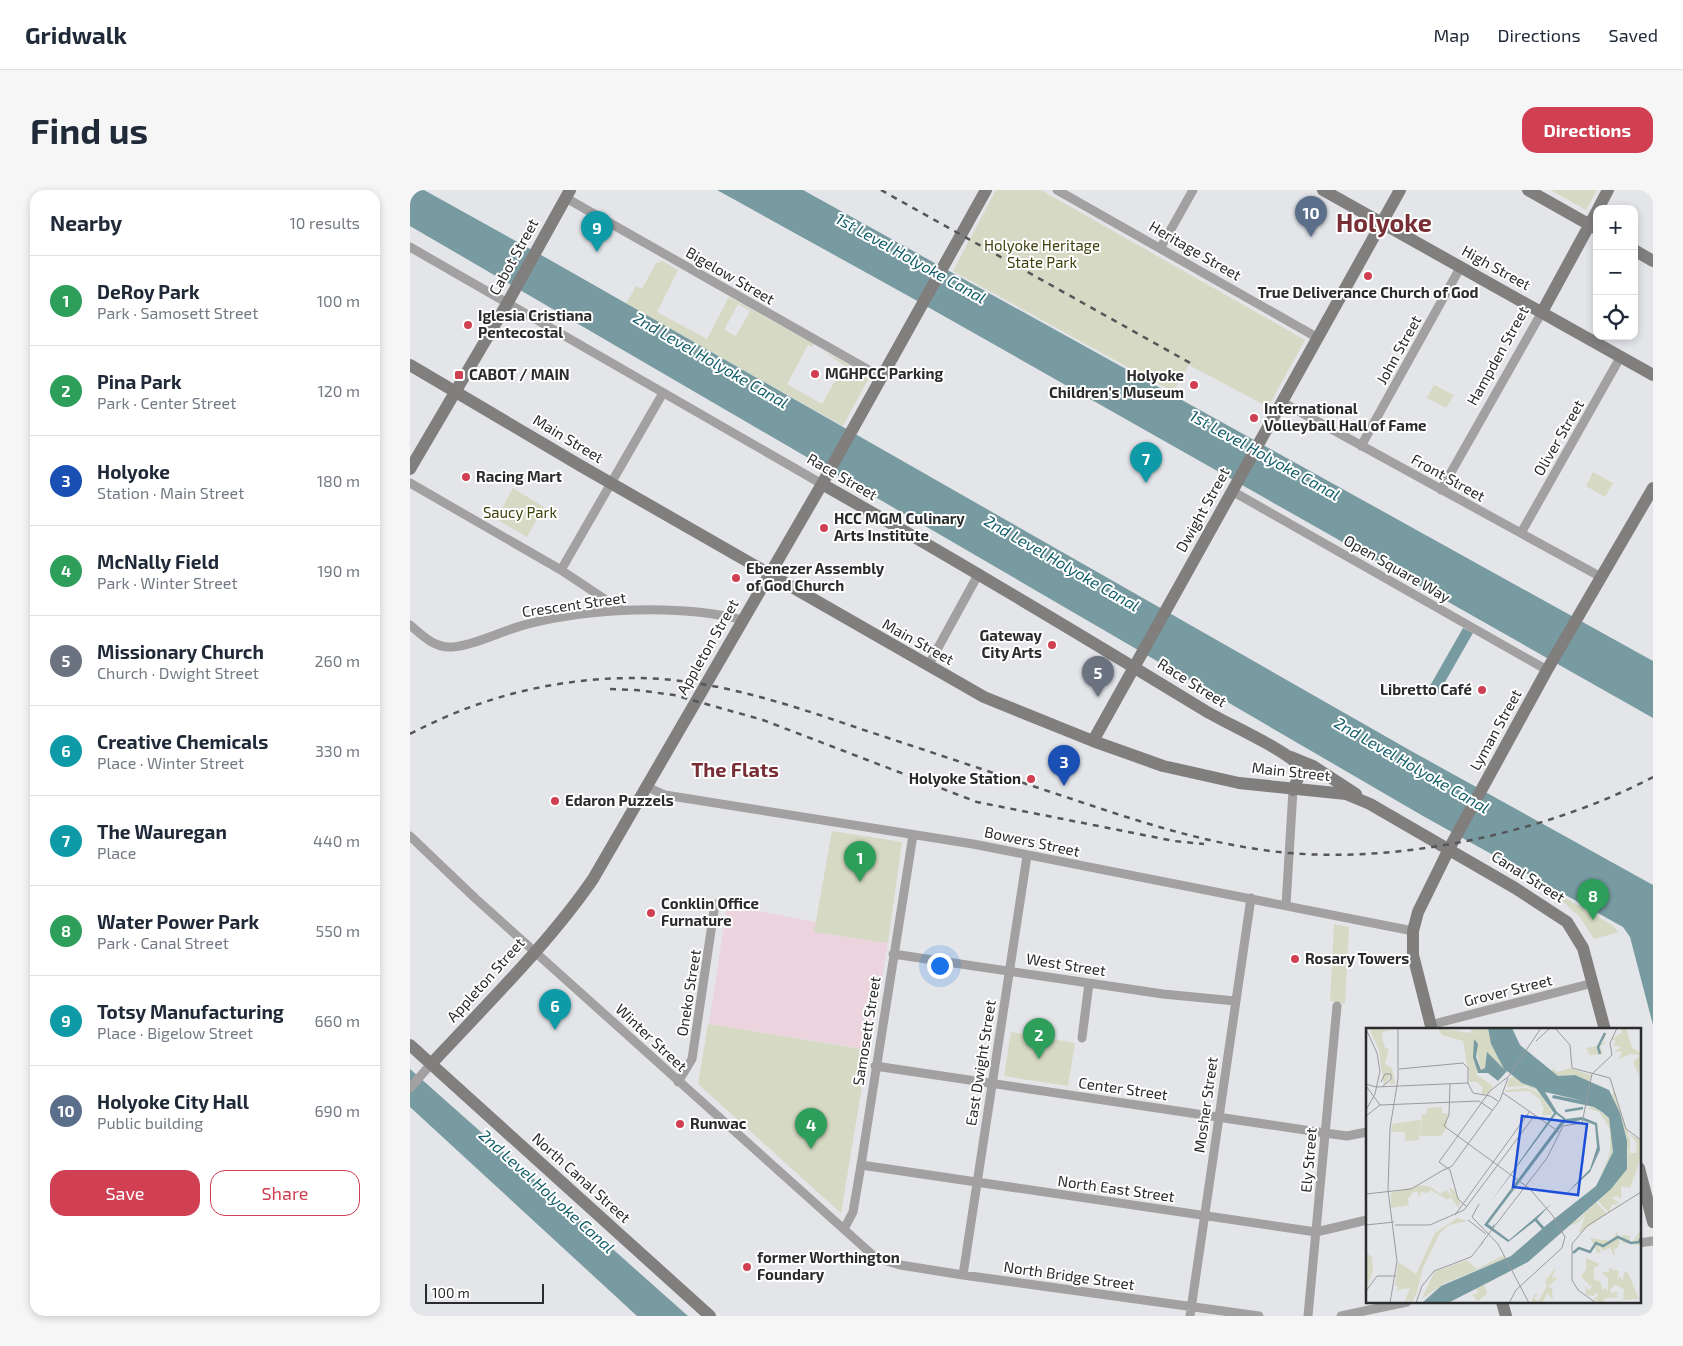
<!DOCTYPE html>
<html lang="en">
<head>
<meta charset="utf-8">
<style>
	:root { --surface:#fff; --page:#f6f6f7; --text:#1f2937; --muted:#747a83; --line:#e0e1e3; --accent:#d04052 }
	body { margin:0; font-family:"Exo 2",sans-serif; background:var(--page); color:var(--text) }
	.controls { position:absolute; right:15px; top:15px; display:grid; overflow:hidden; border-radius:10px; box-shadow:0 2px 8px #0003 }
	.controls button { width:45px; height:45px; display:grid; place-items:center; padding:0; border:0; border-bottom:1px solid var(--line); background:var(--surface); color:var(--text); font:25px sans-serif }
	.scale { position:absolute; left:15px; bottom:12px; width:119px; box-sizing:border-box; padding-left:5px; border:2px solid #2a2b2c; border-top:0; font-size:14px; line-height:18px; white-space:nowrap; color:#2a2b2c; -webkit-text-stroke:4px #fff; paint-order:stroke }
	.you { position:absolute; left:529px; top:775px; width:18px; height:18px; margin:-12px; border:4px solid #fff; border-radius:50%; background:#1a73e8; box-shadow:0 0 0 8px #1a73e833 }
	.badge { display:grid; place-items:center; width:32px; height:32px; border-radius:50%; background:var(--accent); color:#fff; font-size:16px; font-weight:700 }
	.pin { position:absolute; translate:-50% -41px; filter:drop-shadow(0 1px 2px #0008) }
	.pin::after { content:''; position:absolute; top:26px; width:18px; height:15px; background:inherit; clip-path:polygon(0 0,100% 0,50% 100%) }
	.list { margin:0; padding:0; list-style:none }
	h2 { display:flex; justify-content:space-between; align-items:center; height:65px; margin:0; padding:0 20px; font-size:21px }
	h2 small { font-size:16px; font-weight:400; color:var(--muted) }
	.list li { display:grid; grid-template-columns:32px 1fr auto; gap:15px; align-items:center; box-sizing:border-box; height:90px; padding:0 20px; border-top:1px solid var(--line) }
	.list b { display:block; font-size:19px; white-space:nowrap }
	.list p { margin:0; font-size:16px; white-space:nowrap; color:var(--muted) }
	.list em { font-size:16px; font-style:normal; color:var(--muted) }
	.actions { display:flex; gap:10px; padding:15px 20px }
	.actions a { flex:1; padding:11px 0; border:1px solid var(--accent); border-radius:15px; text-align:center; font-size:18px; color:var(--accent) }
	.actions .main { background:var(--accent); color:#fff }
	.icon { flex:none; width:28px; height:28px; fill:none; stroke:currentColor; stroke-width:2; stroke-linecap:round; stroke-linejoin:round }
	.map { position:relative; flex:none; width:1243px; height:1126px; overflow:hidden; border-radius:15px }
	header { display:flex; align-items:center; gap:30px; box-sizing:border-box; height:70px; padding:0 25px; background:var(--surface); border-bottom:1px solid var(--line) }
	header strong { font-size:24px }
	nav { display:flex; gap:28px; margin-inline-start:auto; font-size:18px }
	.intro { display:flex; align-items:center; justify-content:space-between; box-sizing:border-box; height:120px; padding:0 30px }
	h1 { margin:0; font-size:35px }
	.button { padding:12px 22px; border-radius:15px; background:var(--accent); color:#fff; font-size:18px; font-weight:700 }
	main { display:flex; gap:30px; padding:0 30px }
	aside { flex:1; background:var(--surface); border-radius:15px; box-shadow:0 2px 8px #0003 }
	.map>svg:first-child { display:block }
	.education { fill:#ecd4df }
	.green { fill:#d6d9c3; fill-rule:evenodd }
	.water { fill:#779ba1 }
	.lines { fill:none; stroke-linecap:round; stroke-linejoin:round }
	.street { stroke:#a2a0a0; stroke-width:9 }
	.secondary { stroke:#817e7e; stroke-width:12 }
	.rail { stroke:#555658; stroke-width:2.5; stroke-dasharray:6 6; stroke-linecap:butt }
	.poi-dot { fill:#d04052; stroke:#fff; stroke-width:2 }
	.labels { text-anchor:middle; stroke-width:4; stroke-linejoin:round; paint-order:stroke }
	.park-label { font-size:15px; fill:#40420e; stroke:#fff }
	.street-label { font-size:15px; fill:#2a2b2c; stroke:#fff }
	.poi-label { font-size:15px; font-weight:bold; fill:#2a2b2c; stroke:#fff; text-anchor:start }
	.water-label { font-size:16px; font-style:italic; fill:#135e69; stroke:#fff }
	.district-label { font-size:20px; font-weight:bold; fill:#772f35; stroke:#fff }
	.town-label { font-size:25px; font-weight:bold; fill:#772f35; stroke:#fff }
	.inset-river { fill:none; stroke:#779ba1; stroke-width:2.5 }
	.inset-road { fill:none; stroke:#9a9b9d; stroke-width:1 }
	.view { fill:#1d4ed8; fill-opacity:0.15; stroke:#1d4ed8; stroke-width:2.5 }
	.inset-edge { fill:none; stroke:#2a2b2c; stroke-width:2.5 }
</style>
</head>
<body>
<header>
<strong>Gridwalk</strong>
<nav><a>Map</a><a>Directions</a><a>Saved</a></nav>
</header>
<div class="intro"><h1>Find us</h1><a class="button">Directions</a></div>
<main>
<aside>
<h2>Nearby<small>10 results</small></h2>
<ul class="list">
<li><span class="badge" style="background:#2e9e5b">1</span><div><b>DeRoy Park</b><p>Park · Samosett Street</p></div><em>100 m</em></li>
<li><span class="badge" style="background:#2e9e5b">2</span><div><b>Pina Park</b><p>Park · Center Street</p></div><em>120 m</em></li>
<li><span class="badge" style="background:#1a4fb4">3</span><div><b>Holyoke</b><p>Station · Main Street</p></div><em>180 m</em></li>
<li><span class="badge" style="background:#2e9e5b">4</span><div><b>McNally Field</b><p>Park · Winter Street</p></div><em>190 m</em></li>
<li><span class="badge" style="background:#6b7280">5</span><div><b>Missionary Church</b><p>Church · Dwight Street</p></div><em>260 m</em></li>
<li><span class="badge" style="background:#0f9aa8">6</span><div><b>Creative Chemicals</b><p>Place · Winter Street</p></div><em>330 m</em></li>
<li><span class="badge" style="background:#0f9aa8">7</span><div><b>The Wauregan</b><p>Place</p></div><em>440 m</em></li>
<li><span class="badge" style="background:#2e9e5b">8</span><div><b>Water Power Park</b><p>Park · Canal Street</p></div><em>550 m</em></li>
<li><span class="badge" style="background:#0f9aa8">9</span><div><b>Totsy Manufacturing</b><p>Place · Bigelow Street</p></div><em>660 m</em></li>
<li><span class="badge" style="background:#5c6f8a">10</span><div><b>Holyoke City Hall</b><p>Public building</p></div><em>690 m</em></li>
</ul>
<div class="actions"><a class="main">Save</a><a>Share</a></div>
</aside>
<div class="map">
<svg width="1243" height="1126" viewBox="0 0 1243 1126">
	<rect width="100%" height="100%" fill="#e4e5e9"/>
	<path class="education" d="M 317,715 L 406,732 L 405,742 L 478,753 L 460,860 L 299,834 Z"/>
	<path class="green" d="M 586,0 L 631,0 L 895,150 L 858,217 L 779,175 L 763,202 L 543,81 Z
		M 1141,0 L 1187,0 L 1176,20 Z
		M 253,71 L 268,80 L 247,122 L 297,149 L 319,107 L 404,154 L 402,157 L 398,155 L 377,194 L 412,214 L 434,175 L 411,160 L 458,184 L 460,186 L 433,236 L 216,114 L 226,96 L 232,99 L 246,73 ZM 328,114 L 340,121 L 326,146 L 314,140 Z
		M 1024,195 L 1044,205 L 1036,218 L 1017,208 Z
		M 1183,282 L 1203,293 L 1195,307 L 1176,296 Z
		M 103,298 L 134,317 L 117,347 L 86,329 Z
		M 422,641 L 492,652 L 478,753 L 404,742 Z
		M 1152,706 L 1202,735 L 1209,742 L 1184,749 L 1169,726 L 1150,709 Z
		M 924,734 L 939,737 L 935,814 L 920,811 Z
		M 298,834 L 458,860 L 431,1023 L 288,894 Z
		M 601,842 L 665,853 L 658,896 L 594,886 Z"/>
	<path class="water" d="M 0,0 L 14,0 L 140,70 L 1003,562 L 1243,695 L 1243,835 L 1220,747 L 1213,737 L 1013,626 L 0,36 Z
		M 307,0 L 393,0 L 1243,471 L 1243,528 L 502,108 Z
		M 1053,438 L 1063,443 L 1027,506 L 1017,501 Z
		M 0,879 L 278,1126 L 227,1126 L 0,917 Z"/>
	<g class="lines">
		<path class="street" d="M 647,0 L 908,148
			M 156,8 L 471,187
			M 0,57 L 412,294
			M 751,57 L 783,0
			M 872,212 L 1191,387
			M 951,256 L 1050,78
			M 0,293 L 151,380 L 211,420
			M 1031,300 L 1132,122
			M 822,301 L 1137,480
			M 1111,343 L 1211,166
			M 151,380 L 253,203
			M 0,435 C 13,446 24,458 42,457 C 64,456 95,439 118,434 C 180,418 271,414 333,430
			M 518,476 L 569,383
			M 235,596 L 255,605 L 563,654 L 1003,741
			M 0,646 L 66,709 L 466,1068 L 490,1075 L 553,1085 L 849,1126
			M 876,715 L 883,600
			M 483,764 L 753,804 L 825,811
			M 1020,835 L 1183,793
			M 672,848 L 679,793
			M 465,876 L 915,943 L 937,946 L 957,942
			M 268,892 L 282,869 L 305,714
			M 0,898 L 21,874
			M 451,975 L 906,1042 L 957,1030
			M 434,1039 L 443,1022 L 451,975 L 503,645
			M 1229,1053 L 1243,1051
			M 553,1085 L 617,666
			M 780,1126 L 841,708
			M 898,1126 L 927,816
			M 931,1126 L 997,1112"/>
		<path class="secondary" d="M 913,0 L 1243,185
			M 1118,0 L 1187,39
			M 1188,19 L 1198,0
			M 1224,60 L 1243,71
			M 1132,122 L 1187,21
			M 0,175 L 171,276 L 574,507 L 683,551 L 753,576 L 829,593 L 936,604 L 960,614 L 1105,698 L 1157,732 L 1173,758 L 1195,840
			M 0,279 L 98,112 L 160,0
			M 412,294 C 541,367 668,443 794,520 C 815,533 877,560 889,576 L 889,586 L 883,600
			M 683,551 L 990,0
			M 881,567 L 903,576 L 946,604
			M 1022,840 L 1003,765 L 1003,741 L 1008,722 L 1039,659 L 1137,480 L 1243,298
			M 0,855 L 300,1126
			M 21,874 C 75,816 139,753 183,689 L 412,294 L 576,0
			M 1229,978 L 1243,1032
			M 1092,1112 L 1096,1126"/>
		<path class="rail" d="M 471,0 L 782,174
			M 200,499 L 226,500 L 264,505 L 353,530 L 567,612 L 764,651 L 794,654
			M 0,544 C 70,507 145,488 224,488 C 301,488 378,514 451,539 C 518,561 586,584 653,606 C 727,631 801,656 879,663 C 996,673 1140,641 1243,587"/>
	</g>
	<g class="poi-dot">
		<circle cx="958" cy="86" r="5"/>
		<circle cx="58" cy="135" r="5"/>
		<circle cx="405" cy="184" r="5"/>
		<rect x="44" y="180" width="10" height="10" rx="2.5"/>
		<circle cx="784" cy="195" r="5"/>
		<circle cx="844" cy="228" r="5"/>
		<circle cx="56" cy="287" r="5"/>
		<circle cx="414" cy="338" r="5"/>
		<circle cx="326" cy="388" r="5"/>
		<circle cx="642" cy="455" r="5"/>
		<circle cx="1072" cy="500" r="5"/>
		<circle cx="621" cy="589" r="5"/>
		<circle cx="145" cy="611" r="5"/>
		<circle cx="241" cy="723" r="5"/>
		<circle cx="885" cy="769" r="5"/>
		<circle cx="270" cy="934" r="5"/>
		<circle cx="337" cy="1077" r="5"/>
	</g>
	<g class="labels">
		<g class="park-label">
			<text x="632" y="61">Holyoke Heritage<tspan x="632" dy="17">State Park</tspan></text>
			<text x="110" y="328">Saucy Park</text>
		</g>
		<g class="street-label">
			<text transform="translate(785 61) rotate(30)" y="5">Heritage Street</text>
			<text transform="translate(104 67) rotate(-61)" y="5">Cabot Street</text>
			<text transform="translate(1086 78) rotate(29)" y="5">High Street</text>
			<text transform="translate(320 86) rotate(30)" y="5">Bigelow Street</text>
			<text transform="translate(989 160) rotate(-61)" y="5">John Street</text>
			<text transform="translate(1088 166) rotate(-61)" y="5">Hampden Street</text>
			<text transform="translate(1149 248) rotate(-60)" y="5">Oliver Street</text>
			<text transform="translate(158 249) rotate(31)" y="5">Main Street</text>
			<text transform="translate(432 287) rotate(30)" y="5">Race Street</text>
			<text transform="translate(1038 288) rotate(29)" y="5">Front Street</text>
			<text transform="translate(793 320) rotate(-61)" y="5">Dwight Street</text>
			<text transform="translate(987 379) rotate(30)" y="5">Open Square Way</text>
			<text transform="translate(164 415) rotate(-8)" y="5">Crescent Street</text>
			<text transform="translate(508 452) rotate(29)" y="5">Main Street</text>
			<text transform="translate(298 457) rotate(-60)" y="5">Appleton Street</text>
			<text transform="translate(782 493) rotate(32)" y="5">Race Street</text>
			<text transform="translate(1086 540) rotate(-61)" y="5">Lyman Street</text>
			<text transform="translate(881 582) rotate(6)" y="5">Main Street</text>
			<text transform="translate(622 652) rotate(12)" y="5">Bowers Street</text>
			<text transform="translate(1118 687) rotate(32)" y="5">Canal Street</text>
			<text transform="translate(656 775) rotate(9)" y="5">West Street</text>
			<text transform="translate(76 790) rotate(-48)" y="5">Appleton Street</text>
			<text transform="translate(1098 801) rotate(-14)" y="5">Grover Street</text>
			<text transform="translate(279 803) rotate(-81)" y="5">Oneko Street</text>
			<text transform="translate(457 841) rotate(-81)" y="5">Samosett Street</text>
			<text transform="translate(241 848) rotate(43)" y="5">Winter Street</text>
			<text transform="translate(571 873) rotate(-81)" y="5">East Dwight Street</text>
			<text transform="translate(713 899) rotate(8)" y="5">Center Street</text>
			<text transform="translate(796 915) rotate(-82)" y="5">Mosher Street</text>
			<text transform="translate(899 970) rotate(-85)" y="5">Ely Street</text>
			<text transform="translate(171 988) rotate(42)" y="5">North Canal Street</text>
			<text transform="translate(706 999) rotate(8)" y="5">North East Street</text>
			<text transform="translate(659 1086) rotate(8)" y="5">North Bridge Street</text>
		</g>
		<g class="poi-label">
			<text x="958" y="108" text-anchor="middle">True Deliverance Church of God</text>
			<text x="68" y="131">Iglesia Cristiana<tspan x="68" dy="17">Pentecostal</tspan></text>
			<text x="415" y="189">MGHPCC Parking</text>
			<text x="59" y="190">CABOT / MAIN</text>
			<text x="774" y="191" text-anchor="end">Holyoke<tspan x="774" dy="17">Children's Museum</tspan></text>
			<text x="854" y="224">International<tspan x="854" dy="17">Volleyball Hall of Fame</tspan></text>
			<text x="66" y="292">Racing Mart</text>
			<text x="424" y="334">HCC MGM Culinary<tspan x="424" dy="17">Arts Institute</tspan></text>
			<text x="336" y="384">Ebenezer Assembly<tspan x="336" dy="17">of God Church</tspan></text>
			<text x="632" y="451" text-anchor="end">Gateway<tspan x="632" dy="17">City Arts</tspan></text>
			<text x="1062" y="505" text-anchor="end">Libretto Café</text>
			<text x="611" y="594" text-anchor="end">Holyoke Station</text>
			<text x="155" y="616">Edaron Puzzels</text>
			<text x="251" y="719">Conklin Office<tspan x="251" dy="17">Furnature</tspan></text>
			<text x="895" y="774">Rosary Towers</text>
			<text x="280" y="939">Runwac</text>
			<text x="347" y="1073">former Worthington<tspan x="347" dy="17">Foundary</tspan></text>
		</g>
		<g class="water-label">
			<text transform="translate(501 68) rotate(29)" y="6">1st Level Holyoke Canal</text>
			<text transform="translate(301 170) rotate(30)" y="6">2nd Level Holyoke Canal</text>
			<text transform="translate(855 265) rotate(29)" y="6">1st Level Holyoke Canal</text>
			<text transform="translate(652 373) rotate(30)" y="6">2nd Level Holyoke Canal</text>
			<text transform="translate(1002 575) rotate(30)" y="6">2nd Level Holyoke Canal</text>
			<text transform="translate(137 1001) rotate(42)" y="6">2nd Level Holyoke Canal</text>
		</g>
		<g class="district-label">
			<text x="325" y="587">The Flats</text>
		</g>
		<g class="town-label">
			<text x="974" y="42">Holyoke</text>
		</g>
	</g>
	<g transform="translate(956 838)">
		<rect width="275" height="275" fill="#e4e5e9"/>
		<path d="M 3,0 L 23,2 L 26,0 L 30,1 L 17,4 L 16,9 L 19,20 L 23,21 L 19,36 L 26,40 L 29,56 L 24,56 L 25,46 L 18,58 L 13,22 ZM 72,0 L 104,5 L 106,2 L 101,0 L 122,0 L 125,16 L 139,41 L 121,25 L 119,40 L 115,42 L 108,12 L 111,47 L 127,58 L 121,66 L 116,66 L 116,59 L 111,54 L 104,54 L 97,13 L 76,7 ZM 255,0 L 260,0 L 266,20 L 275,25 L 273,48 L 267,34 L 274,27 L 264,26 L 253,31 L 256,24 L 248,23 L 255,19 L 247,17 L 250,13 L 246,11 L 256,4 ZM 238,4 L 240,5 L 239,10 L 233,17 L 238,14 L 240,15 L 234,18 L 237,26 L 224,27 L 220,20 L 232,18 ZM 189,38 L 188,42 L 192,44 L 203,40 L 225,47 L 223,54 L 209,47 L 192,48 L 185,44 ZM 148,48 L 156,55 L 170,60 L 174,64 L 160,58 L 141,59 L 143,51 ZM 160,60 L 173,65 L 186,84 L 185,87 L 176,87 L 178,81 L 174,71 L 163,63 L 140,64 L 139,62 ZM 248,63 L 264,111 L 264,125 L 270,125 L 271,115 L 263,106 L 275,112 L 275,129 L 264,160 L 255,158 L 255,171 L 251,168 L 246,170 L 252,174 L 254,176 L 248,174 L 252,178 L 246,176 L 243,185 L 232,173 L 261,141 L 262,122 L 246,67 ZM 76,79 L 76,85 L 82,86 L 80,101 L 75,108 L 54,108 L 56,86 L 60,86 L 62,80 ZM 228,79 L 243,90 L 246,106 L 247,124 L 235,148 L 244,124 L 244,101 L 233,84 L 221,80 ZM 55,92 L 53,112 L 39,113 L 39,104 L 25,104 L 26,96 ZM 54,157 L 65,159 L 74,166 L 80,162 L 86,168 L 83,159 L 89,163 L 95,177 L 93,176 L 93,181 L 85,169 L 82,172 L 65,162 L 62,165 L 55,164 L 52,170 L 52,164 L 47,164 L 44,169 L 38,169 L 42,170 L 43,177 L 25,180 L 25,165 ZM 230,174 L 241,186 L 213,205 L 219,188 L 212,195 L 198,199 L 213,191 ZM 91,190 L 102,193 L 83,197 L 74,205 L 52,250 L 57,241 L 50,267 L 45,275 L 43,272 L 38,275 L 44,260 L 30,262 L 33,259 L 29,258 L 32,234 L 50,246 L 69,205 ZM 275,202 L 275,217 L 257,215 L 256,207 L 264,208 L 263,213 L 267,213 ZM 251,204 L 254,214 L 251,221 L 248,221 L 249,230 L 244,219 L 238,223 L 232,217 L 235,224 L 231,225 L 229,220 L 225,220 L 228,217 L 224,210 L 245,213 ZM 1,225 L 6,229 L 7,243 L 1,259 ZM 138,227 L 140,230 L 77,256 L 56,271 L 68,244 L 101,232 L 111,241 ZM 220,230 L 234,236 L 228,240 L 228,252 L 234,253 L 237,263 L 239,259 L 242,263 L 242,250 L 235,244 L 243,244 L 243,240 L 253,243 L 251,253 L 254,248 L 257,253 L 258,244 L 262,245 L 273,271 L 257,272 L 258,261 L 250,257 L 244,261 L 246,266 L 250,263 L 252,267 L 248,267 L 253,269 L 240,270 L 236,275 L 227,271 L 232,268 L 229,264 L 228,268 L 220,267 L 219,258 L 223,262 L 226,259 L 215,249 L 220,241 ZM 190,239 L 186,250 L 192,249 L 182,259 L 186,260 L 187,272 L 181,265 L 176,275 L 165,275 L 168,267 L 172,266 L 168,270 L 172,274 L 181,258 L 179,253 ZM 146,242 L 118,257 L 121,265 L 112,273 L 106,267 L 113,264 L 109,261 Z" fill="#d6d9c3"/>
		<path d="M 122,0 L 146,0 L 154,17 L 192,48 L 209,47 L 243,62 L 254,85 L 261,113 L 261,141 L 245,161 L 162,234 L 82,275 L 56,275 L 75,258 L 145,228 L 176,201 L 169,193 L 142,214 L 118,197 L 197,91 L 190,86 L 124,175 L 188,85 L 170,60 L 156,55 L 141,43 L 132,53 L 122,45 L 112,45 L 107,29 L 108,11 L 112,16 L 110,29 L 115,42 L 119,40 L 121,24 L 138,41 L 125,16 ZM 179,64 L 218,73 L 187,67 L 186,70 L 228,79 L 236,84 L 243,90 L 247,124 L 230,158 L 178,199 L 171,191 L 185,176 L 143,212 L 127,200 L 129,195 L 126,199 L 122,196 L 198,95 L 216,92 L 229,97 L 231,119 L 224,141 L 199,167 L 224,144 L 234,122 L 231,95 L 216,89 L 200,91 L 191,84 Z" fill="#779ba1" fill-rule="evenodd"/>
		<path class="inset-river" d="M 234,26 L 232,19 L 239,5M 199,83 L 217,80M 207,225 L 213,220 L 224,224 L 230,215 L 237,218 L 252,209 L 265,215 L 273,214 L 275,210"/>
		<path class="inset-road" d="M 189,0 L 204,17 L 206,40 L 244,50 L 260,101 L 275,112M 0,1 L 11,25 L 14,43 L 9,66 L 0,82M 170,13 L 183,1M 33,41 L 97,35 L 102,40 L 102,55 L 107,65 L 124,68 L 132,73M 15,54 L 19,46 L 25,46 L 25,51 L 16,59M 0,56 L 10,59 L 102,55M 84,56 L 83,87 L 78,98 L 164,161 L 187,188 L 199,209 L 196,220 L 150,262 L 143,275M 0,58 L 14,77 L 113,73 L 126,82M 137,65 L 193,104M 0,88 L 14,77M 78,142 L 86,138 L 134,72 L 142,50M 0,166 L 45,161 L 79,141M 113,176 L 106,189 L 132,216 L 163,275M 101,179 L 92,171 L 84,142 L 73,134 L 124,63 L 143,48 L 175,0M 89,187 L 164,83M 102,192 L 120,206M 0,197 L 28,194M 29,197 L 64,197 L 98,182 L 169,87M 115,216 L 181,130 L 197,98 L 216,95 L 226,46 L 246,27 L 244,15 L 251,0M 206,216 L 221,198 L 275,164M 206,216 L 206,252 L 212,262 L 230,275M 0,263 L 11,248 L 30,248M 24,275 L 31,233 L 22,162 L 24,100 L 32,51 L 32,0M 50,275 L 56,258 L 68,243 L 105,229 L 117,214"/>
		<path class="view" d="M 156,88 L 221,96 L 212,167 L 147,159 Z"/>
		<rect width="275" height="275" class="inset-edge"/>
	</g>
</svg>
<div class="controls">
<button>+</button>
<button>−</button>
<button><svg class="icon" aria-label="locate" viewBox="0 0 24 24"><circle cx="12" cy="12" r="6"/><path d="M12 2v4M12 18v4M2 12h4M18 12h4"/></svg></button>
</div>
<div class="scale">100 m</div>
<div class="you"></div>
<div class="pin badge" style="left:450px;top:692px;background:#2e9e5b">1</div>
<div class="pin badge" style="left:629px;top:869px;background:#2e9e5b">2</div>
<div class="pin badge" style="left:654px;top:596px;background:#1a4fb4">3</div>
<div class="pin badge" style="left:401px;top:959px;background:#2e9e5b">4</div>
<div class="pin badge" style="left:688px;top:507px;background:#6b7280">5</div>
<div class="pin badge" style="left:145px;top:840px;background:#0f9aa8">6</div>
<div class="pin badge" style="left:736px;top:293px;background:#0f9aa8">7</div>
<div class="pin badge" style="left:1183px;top:730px;background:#2e9e5b">8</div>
<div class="pin badge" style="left:187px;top:62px;background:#0f9aa8">9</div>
<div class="pin badge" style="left:901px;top:47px;background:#5c6f8a">10</div>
</div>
</main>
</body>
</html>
